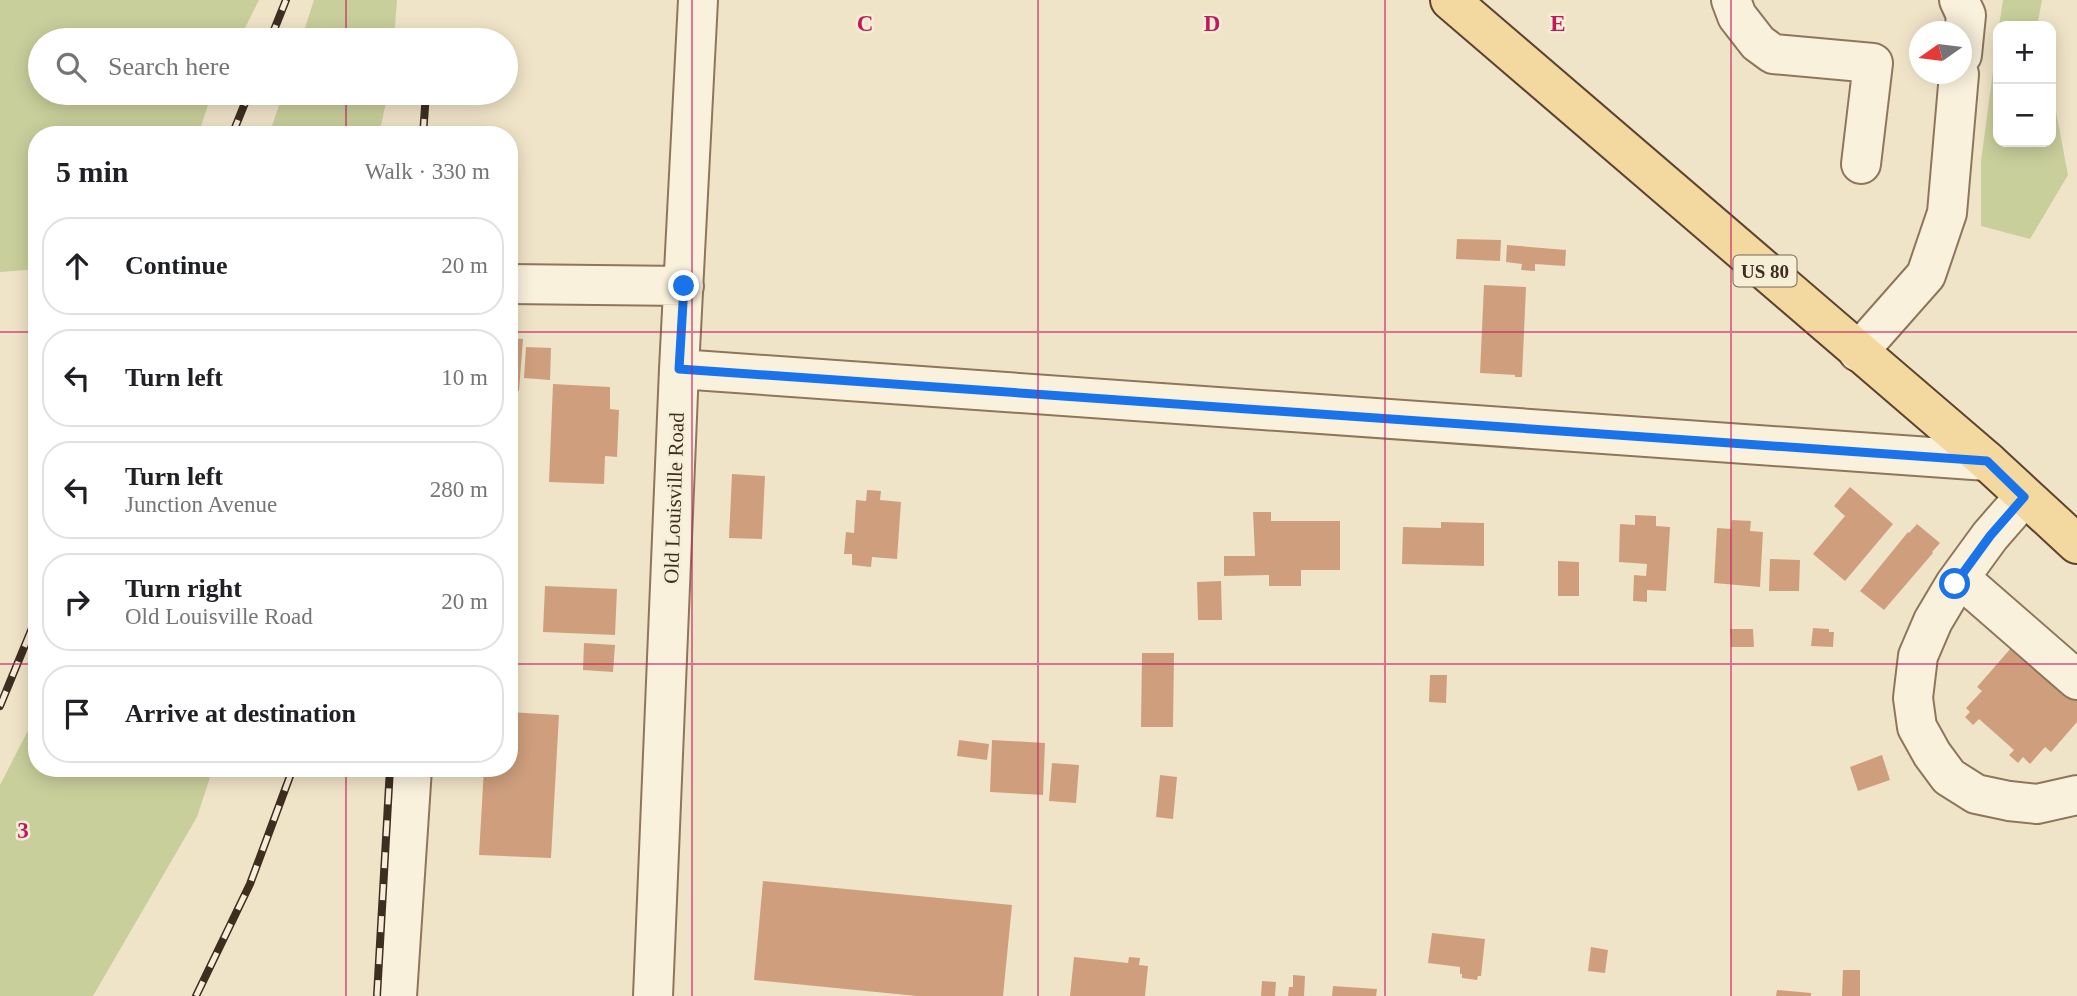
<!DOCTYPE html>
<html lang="en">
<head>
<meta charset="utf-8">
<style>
	:root { --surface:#fff; --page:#f2f2f2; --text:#202124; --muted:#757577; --line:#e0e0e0 }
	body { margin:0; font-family:Georgia,serif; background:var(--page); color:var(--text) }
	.controls { position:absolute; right:21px; top:21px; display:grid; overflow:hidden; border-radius:14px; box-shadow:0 4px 18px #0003 }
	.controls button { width:63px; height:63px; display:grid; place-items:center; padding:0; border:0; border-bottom:2px solid var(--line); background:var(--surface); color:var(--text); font:35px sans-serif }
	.compass { position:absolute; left:1909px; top:21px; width:63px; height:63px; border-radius:50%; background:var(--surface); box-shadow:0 4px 18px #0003; rotate:256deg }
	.stop { position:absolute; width:21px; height:21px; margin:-16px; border:5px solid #1a73e8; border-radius:50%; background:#fff }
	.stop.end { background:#1a73e8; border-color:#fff; box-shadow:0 2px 7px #0008 }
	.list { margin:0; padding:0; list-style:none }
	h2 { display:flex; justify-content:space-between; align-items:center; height:91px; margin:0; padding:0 28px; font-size:30px }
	h2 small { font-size:23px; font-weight:400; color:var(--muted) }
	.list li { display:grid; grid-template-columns:46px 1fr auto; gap:21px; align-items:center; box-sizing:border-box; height:98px; margin:0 14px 14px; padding:0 14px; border:2px solid var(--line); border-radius:28px }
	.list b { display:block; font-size:26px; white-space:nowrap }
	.list p { margin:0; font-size:23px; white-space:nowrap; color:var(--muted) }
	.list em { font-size:23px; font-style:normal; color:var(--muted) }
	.icon { flex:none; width:38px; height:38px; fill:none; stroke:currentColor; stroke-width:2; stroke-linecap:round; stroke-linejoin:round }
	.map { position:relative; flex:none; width:2077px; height:996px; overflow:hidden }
	.search { position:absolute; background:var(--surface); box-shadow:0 4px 18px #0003; left:28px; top:28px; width:490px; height:77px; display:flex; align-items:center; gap:18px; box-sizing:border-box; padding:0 24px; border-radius:38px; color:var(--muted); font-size:26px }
	.panel { position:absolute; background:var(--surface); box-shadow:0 4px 18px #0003; left:28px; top:126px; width:490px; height:651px; border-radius:28px }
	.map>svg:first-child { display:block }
	.green { fill:#c9cf9b }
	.building { fill:#cf9f7d }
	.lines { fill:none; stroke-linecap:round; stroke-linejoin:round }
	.minor-casing { stroke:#8d765c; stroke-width:42 }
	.major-casing { stroke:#5b4430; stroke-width:42 }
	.minor { stroke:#faf1dc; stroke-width:38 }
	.major { stroke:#f3d9a0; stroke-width:38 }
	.rail-casing { stroke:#3d2e20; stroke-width:8 }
	.rail { stroke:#f7eed8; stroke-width:5; stroke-dasharray:16; stroke-linecap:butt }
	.route { stroke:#1a73e8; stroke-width:9 }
	.grid { fill:none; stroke:#c2185b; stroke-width:2; stroke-opacity:0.55 }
	.labels { text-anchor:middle; stroke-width:5; stroke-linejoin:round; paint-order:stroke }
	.shield { fill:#f7eed8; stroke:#756857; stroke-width:2 }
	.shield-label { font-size:19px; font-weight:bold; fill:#3d2e20 }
	.street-label { font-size:21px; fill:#3d2e20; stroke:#f7eed8 }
	.grid-label { font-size:23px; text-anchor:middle; font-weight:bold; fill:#c2185b; stroke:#f7eed8; stroke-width:5; stroke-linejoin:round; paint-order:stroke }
</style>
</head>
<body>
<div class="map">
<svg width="2077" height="996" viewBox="0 0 2077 996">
	<rect width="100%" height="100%" fill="#f0e4c8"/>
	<path class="green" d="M 0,0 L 259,0 L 239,40 L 40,40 L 40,93 L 212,93 L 198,135 L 37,135 L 37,268 L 27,270 L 0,272 Z
		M 314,0 L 397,0 L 394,40 L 301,40 Z
		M 2003,0 L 2042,0 L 2038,21 L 2039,26 L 1999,26 Z
		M 1998,34 L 1998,142 L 2051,142 L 2051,85 L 2068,175 L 2030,239 L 1981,226 L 1981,161 Z
		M 283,93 L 388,93 L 379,135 L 269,135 Z
		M 37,713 L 37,768 L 213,768 L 197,817 L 93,996 L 0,996 L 0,785 Z"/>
	<path class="building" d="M 1457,239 L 1501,240 L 1500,261 L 1456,259 Z
		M 1507,245 L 1566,250 L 1565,266 L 1535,264 L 1535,271 L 1521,270 L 1522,264 L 1506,262 Z
		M 1484,285 L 1526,287 L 1522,377 L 1515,377 L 1515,375 L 1480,373 Z
		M 509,338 L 523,339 L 519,391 L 509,391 Z
		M 526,347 L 551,348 L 550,380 L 524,378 Z
		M 553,384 L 610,387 L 610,409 L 619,410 L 617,457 L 605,456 L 604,484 L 549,482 Z
		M 732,474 L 765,476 L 762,539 L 729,538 Z
		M 1850,487 L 1893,524 L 1845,581 L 1813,554 L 1845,516 L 1834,506 Z
		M 867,490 L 881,491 L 880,500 L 901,502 L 897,559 L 872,557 L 871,567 L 852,565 L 852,554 L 844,554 L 846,532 L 854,533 L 856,500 L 866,501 Z
		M 1253,512 L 1271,512 L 1271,521 L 1340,521 L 1340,570 L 1301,570 L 1301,586 L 1269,586 L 1269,575 L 1224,576 L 1224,556 L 1255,556 Z
		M 1635,515 L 1656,516 L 1656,526 L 1670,527 L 1666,591 L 1647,590 L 1647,602 L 1633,601 L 1634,575 L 1646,576 L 1647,564 L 1619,562 L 1620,524 L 1635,525 Z
		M 1732,520 L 1751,521 L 1750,531 L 1763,532 L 1760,587 L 1714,583 L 1717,528 L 1731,529 Z
		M 1441,522 L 1484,523 L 1484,566 L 1402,564 L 1403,527 L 1441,528 Z
		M 1917,524 L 1940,543 L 1932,552 L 1933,553 L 1884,610 L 1860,591 L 1908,532 L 1909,533 Z
		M 1770,559 L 1800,560 L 1799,591 L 1769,591 Z
		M 1558,561 L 1579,562 L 1579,596 L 1558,596 Z
		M 1221,581 L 1222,620 L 1198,620 L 1197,582 Z
		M 545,586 L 617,589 L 615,635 L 543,632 Z
		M 1813,628 L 1829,629 L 1829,632 L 1834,632 L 1833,647 L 1811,646 Z
		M 1730,629 L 1753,629 L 1754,647 L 1731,647 Z
		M 2018,640 L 2077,692 L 2077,722 L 2051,752 L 2045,747 L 2030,764 L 2023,757 L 2018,763 L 2009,755 L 2014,750 L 1979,719 L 1973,725 L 1965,717 L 1970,712 L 1966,708 L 1982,691 L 1977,687 Z
		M 584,643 L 615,645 L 613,672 L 583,670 Z
		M 1142,653 L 1174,653 L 1173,727 L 1141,727 Z
		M 1430,675 L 1447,675 L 1446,703 L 1429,702 Z
		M 509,712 L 559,715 L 551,858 L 479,855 L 484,768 L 509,768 Z
		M 959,740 L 989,744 L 987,760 L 957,756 Z
		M 992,740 L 1045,743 L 1043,795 L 990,792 Z
		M 1882,755 L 1890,780 L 1858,791 L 1850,767 Z
		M 1052,763 L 1079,765 L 1076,803 L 1049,801 Z
		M 1160,775 L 1177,777 L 1173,819 L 1156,817 Z
		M 763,881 L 1012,905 L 1003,996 L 917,996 L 754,980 Z
		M 1432,933 L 1485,939 L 1481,976 L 1478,976 L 1477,980 L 1462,978 L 1462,974 L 1460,974 L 1460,967 L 1428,963 Z
		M 1591,947 L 1608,950 L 1605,973 L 1588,971 Z
		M 1074,957 L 1128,963 L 1129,957 L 1140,958 L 1139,965 L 1148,966 L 1145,996 L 1070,996 Z
		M 1843,970 L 1860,970 L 1860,996 L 1842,996 Z
		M 1293,975 L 1305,976 L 1304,996 L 1288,996 L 1289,987 L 1293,987 Z
		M 1262,981 L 1276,982 L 1275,996 L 1261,996 Z
		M 1333,986 L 1377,989 L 1376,996 L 1332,996 Z
		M 1777,990 L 1811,993 L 1811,996 L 1776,996 Z"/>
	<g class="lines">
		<defs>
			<path id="minor" d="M 1731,0 L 1737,16 L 1758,43 L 1773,54 L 1873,63 L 1861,164
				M 1959,0 L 1966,15 L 1962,55
				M 509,284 L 684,286
				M 1858,352 L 1926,275 L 1947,213 L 1959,74
				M 679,369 L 1987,461
				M 2024,497 L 1990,536 L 1955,584 L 1933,621 L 1918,656 L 1913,698 L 1917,727 L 1932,754 L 1949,777 L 1976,794 L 2009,801 L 2037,804 L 2077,795
				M 1960,578 L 2077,680
				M 397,996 L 412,768
				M 653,996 L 679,369 L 698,0"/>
			<path id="major" d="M 1450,0 L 1987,461 L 2077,544"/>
		</defs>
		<use href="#minor" class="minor-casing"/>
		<use href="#major" class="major-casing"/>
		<use href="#minor" class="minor"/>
		<use href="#major" class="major"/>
		<defs>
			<path id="rail" d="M 270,40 L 286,0
				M 232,135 L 249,93
				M 423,135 L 426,93
				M 0,706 L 37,616
				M 196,996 L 250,884 L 293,768
				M 377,996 L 390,768"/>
		</defs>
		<use href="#rail" class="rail-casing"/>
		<use href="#rail" class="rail"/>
	</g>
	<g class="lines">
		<path class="route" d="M 684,286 L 679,369 L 1987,461 L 2024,497 L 1990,536 L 1955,584"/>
	</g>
	<path class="grid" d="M 346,0 L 346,40M 692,0 L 692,996M 1038,0 L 1038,996M 1385,0 L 1385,996M 1731,0 L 1731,996M 346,93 L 346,135M 0,332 L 37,332M 509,332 L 2077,332M 0,664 L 37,664M 509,664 L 2077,664M 346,768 L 346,996"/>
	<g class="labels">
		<rect class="shield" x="1733.5" y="255.5" width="63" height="31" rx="5"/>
		<g class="shield-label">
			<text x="1765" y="278">US 80</text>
		</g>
		<g class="street-label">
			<text transform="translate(674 498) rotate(-88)" y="7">Old Louisville Road</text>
		</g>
	</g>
	<g class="grid-label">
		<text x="865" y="31">C</text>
		<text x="1212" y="31">D</text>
		<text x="1558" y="31">E</text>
		<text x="23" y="838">3</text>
	</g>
</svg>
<div class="controls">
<button>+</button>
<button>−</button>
</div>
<svg class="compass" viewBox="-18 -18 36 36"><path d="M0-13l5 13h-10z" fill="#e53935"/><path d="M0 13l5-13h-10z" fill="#757577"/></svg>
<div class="stop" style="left:1955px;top:584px"></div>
<div class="stop end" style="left:684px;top:286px"></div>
<div class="search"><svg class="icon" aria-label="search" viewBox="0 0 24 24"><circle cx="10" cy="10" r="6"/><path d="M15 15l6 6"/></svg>Search here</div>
<section class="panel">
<h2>5 min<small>Walk · 330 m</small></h2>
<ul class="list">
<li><svg class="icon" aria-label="ahead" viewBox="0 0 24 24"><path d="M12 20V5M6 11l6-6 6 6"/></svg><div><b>Continue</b></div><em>20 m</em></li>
<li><svg class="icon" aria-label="left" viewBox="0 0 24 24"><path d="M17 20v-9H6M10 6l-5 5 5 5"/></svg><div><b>Turn left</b></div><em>10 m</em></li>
<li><svg class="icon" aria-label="left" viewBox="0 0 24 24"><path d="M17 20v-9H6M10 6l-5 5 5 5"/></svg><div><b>Turn left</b><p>Junction Avenue</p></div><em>280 m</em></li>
<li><svg class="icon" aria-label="right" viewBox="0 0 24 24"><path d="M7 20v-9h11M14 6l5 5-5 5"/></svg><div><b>Turn right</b><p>Old Louisville Road</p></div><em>20 m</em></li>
<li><svg class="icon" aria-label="arrive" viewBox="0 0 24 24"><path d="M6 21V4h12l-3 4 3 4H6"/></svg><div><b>Arrive at destination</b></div></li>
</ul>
</section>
</div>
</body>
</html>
